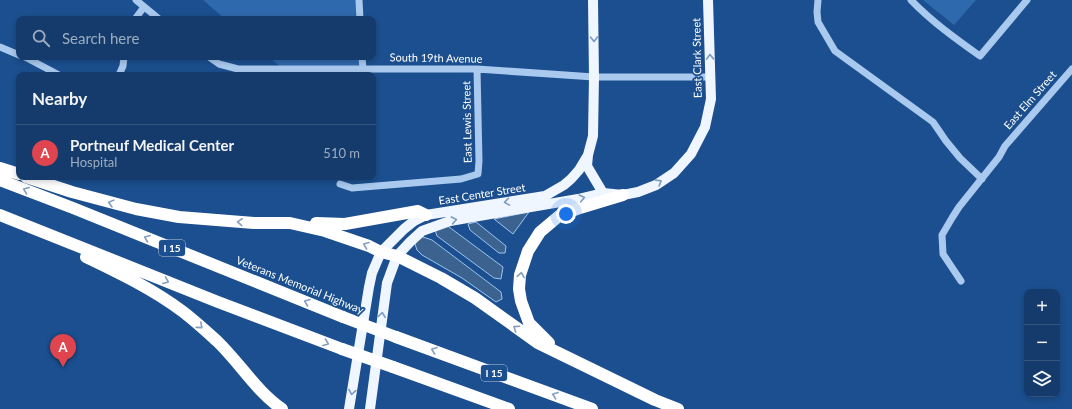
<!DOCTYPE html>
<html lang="en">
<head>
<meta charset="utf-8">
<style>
	:root { --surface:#143b6b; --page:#1d4271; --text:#f1f3f6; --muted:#9dadc1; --line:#33557e; --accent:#ffd166 }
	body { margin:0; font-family:Lato,sans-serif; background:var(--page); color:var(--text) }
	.controls { position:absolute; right:12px; bottom:12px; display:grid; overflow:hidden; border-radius:8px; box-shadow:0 2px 6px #0003 }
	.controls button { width:36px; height:36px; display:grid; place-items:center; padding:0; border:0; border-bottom:1px solid var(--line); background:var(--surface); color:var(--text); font:20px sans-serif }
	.you { position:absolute; left:566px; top:214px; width:14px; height:14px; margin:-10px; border:3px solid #fff; border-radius:50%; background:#1a73e8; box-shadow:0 0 0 6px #1a73e833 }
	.badge { display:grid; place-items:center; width:26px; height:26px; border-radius:50%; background:var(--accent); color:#fff; font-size:13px; font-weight:700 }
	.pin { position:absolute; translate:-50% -33px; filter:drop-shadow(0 1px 2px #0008) }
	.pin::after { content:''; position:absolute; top:21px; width:14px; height:12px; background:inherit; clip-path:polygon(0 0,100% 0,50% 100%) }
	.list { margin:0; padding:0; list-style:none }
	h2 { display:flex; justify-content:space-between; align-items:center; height:52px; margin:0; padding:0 16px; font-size:17px }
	h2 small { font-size:13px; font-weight:400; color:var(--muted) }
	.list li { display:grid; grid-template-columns:26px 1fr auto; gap:12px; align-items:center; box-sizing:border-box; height:56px; padding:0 16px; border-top:1px solid var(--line) }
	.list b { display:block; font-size:15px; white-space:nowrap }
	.list p { margin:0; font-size:13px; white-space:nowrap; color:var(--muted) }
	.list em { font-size:13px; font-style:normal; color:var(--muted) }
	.icon { flex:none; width:22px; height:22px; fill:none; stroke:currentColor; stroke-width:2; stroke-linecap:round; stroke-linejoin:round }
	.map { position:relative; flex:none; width:1072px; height:409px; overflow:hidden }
	.search { position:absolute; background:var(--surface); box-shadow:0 2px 6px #0003; left:16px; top:16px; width:360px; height:44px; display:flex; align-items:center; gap:10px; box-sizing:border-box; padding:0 14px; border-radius:8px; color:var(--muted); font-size:15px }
	.panel { position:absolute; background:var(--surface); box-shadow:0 2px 6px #0003; left:16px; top:72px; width:360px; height:108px; border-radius:8px }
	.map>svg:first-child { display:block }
	.green { fill:#2e69ad }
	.water { fill:#3c6290; stroke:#9cc4f0 }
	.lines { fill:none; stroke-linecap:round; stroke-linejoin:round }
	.minor { stroke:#a9c9ee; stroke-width:7 }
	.major { stroke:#f0f6ff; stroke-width:10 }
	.highway { stroke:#fff; stroke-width:12 }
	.highway-bridge { stroke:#fff; stroke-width:12 }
	.oneway { stroke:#7b9ac1 }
	.oneway2 { stroke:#829ec1 }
	.labels { text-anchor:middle; stroke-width:3.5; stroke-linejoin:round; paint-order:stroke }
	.shield { fill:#1b4f8f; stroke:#bbcadd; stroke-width:1 }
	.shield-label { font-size:10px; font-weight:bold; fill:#fff }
	.street-label { font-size:11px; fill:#fff; stroke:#1b4f8f }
</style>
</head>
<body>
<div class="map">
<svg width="1072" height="409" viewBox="0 0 1072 409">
	<rect width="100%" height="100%" fill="#1b4f8f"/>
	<path class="green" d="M 203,0 L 358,0 L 358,19 L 225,19 Z
		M 923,0 L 976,0 L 954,25 Z
		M 269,57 L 359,57 L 359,69 L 357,71 L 288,73 Z"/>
	<path class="water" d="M 529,212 L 513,234 L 494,219 Z
		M 476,222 L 506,246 L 505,253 L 499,253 L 470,230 L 468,224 Z
		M 445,224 L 503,267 L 501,279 L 494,278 L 437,236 L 435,230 Z
		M 420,236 L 432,240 L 501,292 L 502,299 L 496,302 L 462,278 L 422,255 L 417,250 L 415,244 Z"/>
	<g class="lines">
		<path class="minor" d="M 136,0 L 159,19
			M 359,0 L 360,19
			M 818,0 L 817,12 L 818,22 L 835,51 L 933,122 L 946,141 L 960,158 L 982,179
			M 911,0 C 931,21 956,39 980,56 L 1027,0
			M 135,19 L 144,7
			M 0,47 L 19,55
			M 25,57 L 59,75
			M 209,57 L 219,64 L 238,69 L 477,69 L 594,77 L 711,77
			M 362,57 L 363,69
			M 119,75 L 123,66 L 124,57
			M 340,184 L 352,188 L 461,179 L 478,174 L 479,161 L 477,69
			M 961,281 L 943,254 L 942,235 L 952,218 L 959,207 L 999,157 L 1005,146 L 1072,69"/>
		<path class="major" d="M 588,155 L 587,166 L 603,193
			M 349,409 L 369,287 L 372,273 L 381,252 L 404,229 L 414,221 L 426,215 L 545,196 L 564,185 L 571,179 L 579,170 L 588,155 L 593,136 L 594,77 L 593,0
			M 370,409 L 387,283 L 397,256 L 410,242 L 422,231 L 450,221 L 578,199 L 603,193 L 623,195 L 638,192 L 656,185 L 674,173 L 691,154 L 705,127 L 711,99 L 708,0"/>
		<path class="highway" d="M 0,168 L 19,174
			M 26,177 L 72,192 L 136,209 L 179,217 L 254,223 L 290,223 L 325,231 L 369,246 L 381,252 L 397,256 L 441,278 L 475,298 L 538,343 L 655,400 L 678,409
			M 0,180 L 73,208 L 343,317
			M 0,215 L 218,302 L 342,349
			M 316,223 L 345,224 L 418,211 L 426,215
			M 86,257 C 119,273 153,289 182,311 C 194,320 206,331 217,341 C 240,363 256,391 282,409
			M 396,337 L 592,409
			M 549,343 L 529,323 L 521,301 L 519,289 L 520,275 L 528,251 L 540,232 L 559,216 L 580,208 L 623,195
			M 393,367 L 509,409"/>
		<path class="highway-bridge" d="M 343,317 L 396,337
			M 342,349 L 393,367"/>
	</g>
	<defs><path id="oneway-chevron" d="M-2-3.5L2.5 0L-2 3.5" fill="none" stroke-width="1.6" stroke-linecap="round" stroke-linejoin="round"/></defs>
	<g class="oneway">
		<use href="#oneway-chevron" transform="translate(594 39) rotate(89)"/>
		<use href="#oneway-chevron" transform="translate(710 57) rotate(-92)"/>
		<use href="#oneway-chevron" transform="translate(659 182) rotate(-32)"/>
		<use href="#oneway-chevron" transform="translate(582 198) rotate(-12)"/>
		<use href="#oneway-chevron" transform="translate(507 202) rotate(171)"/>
		<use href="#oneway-chevron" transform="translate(454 220) rotate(-11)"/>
		<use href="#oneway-chevron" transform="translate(382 315) rotate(-82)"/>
		<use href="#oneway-chevron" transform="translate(352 392) rotate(99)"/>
	</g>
	<g class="oneway2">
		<use href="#oneway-chevron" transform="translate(26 190) rotate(-159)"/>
		<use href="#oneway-chevron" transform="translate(111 203) rotate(-165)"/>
		<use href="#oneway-chevron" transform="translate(240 222) rotate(-176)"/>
		<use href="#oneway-chevron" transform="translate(147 238) rotate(-158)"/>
		<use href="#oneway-chevron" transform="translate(366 245) rotate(-159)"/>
		<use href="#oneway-chevron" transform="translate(521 275) rotate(-80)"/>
		<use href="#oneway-chevron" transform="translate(166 281) rotate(22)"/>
		<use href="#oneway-chevron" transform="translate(307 302) rotate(-158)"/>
		<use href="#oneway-chevron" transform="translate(200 326) rotate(41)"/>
		<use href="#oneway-chevron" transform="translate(516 328) rotate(-146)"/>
		<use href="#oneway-chevron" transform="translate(326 343) rotate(21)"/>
		<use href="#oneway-chevron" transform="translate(434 350) rotate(-160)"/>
		<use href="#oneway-chevron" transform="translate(555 395) rotate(-160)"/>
	</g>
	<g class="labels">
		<g class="shield">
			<rect x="159" y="240" width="26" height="16" rx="3"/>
			<rect x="481" y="365" width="26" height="16" rx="3"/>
		</g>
		<g class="shield-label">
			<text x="172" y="252">I 15</text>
			<text x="494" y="377">I 15</text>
		</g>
		<g class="street-label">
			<text transform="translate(436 58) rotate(1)" y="4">South 19th Avenue</text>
			<text transform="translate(697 58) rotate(-91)" y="4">East Clark Street</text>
			<text transform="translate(1030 100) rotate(-49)" y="4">East Elm Street</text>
			<text transform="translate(467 122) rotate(-91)" y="4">East Lewis Street</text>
			<text transform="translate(482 194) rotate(-9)" y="4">East Center Street</text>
			<text transform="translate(300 285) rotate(22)" y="4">Veterans Memorial Highway</text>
		</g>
	</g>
</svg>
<div class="controls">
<button>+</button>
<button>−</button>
<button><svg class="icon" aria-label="layers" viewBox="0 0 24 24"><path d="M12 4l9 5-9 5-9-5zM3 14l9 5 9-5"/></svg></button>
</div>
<div class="you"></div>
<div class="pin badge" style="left:63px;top:367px;background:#e0444e">A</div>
<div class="search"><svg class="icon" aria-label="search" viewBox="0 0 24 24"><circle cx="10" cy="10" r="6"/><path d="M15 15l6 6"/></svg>Search here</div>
<section class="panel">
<h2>Nearby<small></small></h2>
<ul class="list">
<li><span class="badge" style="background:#e0444e">A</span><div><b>Portneuf Medical Center</b><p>Hospital</p></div><em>510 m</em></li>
</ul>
</section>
</div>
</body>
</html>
